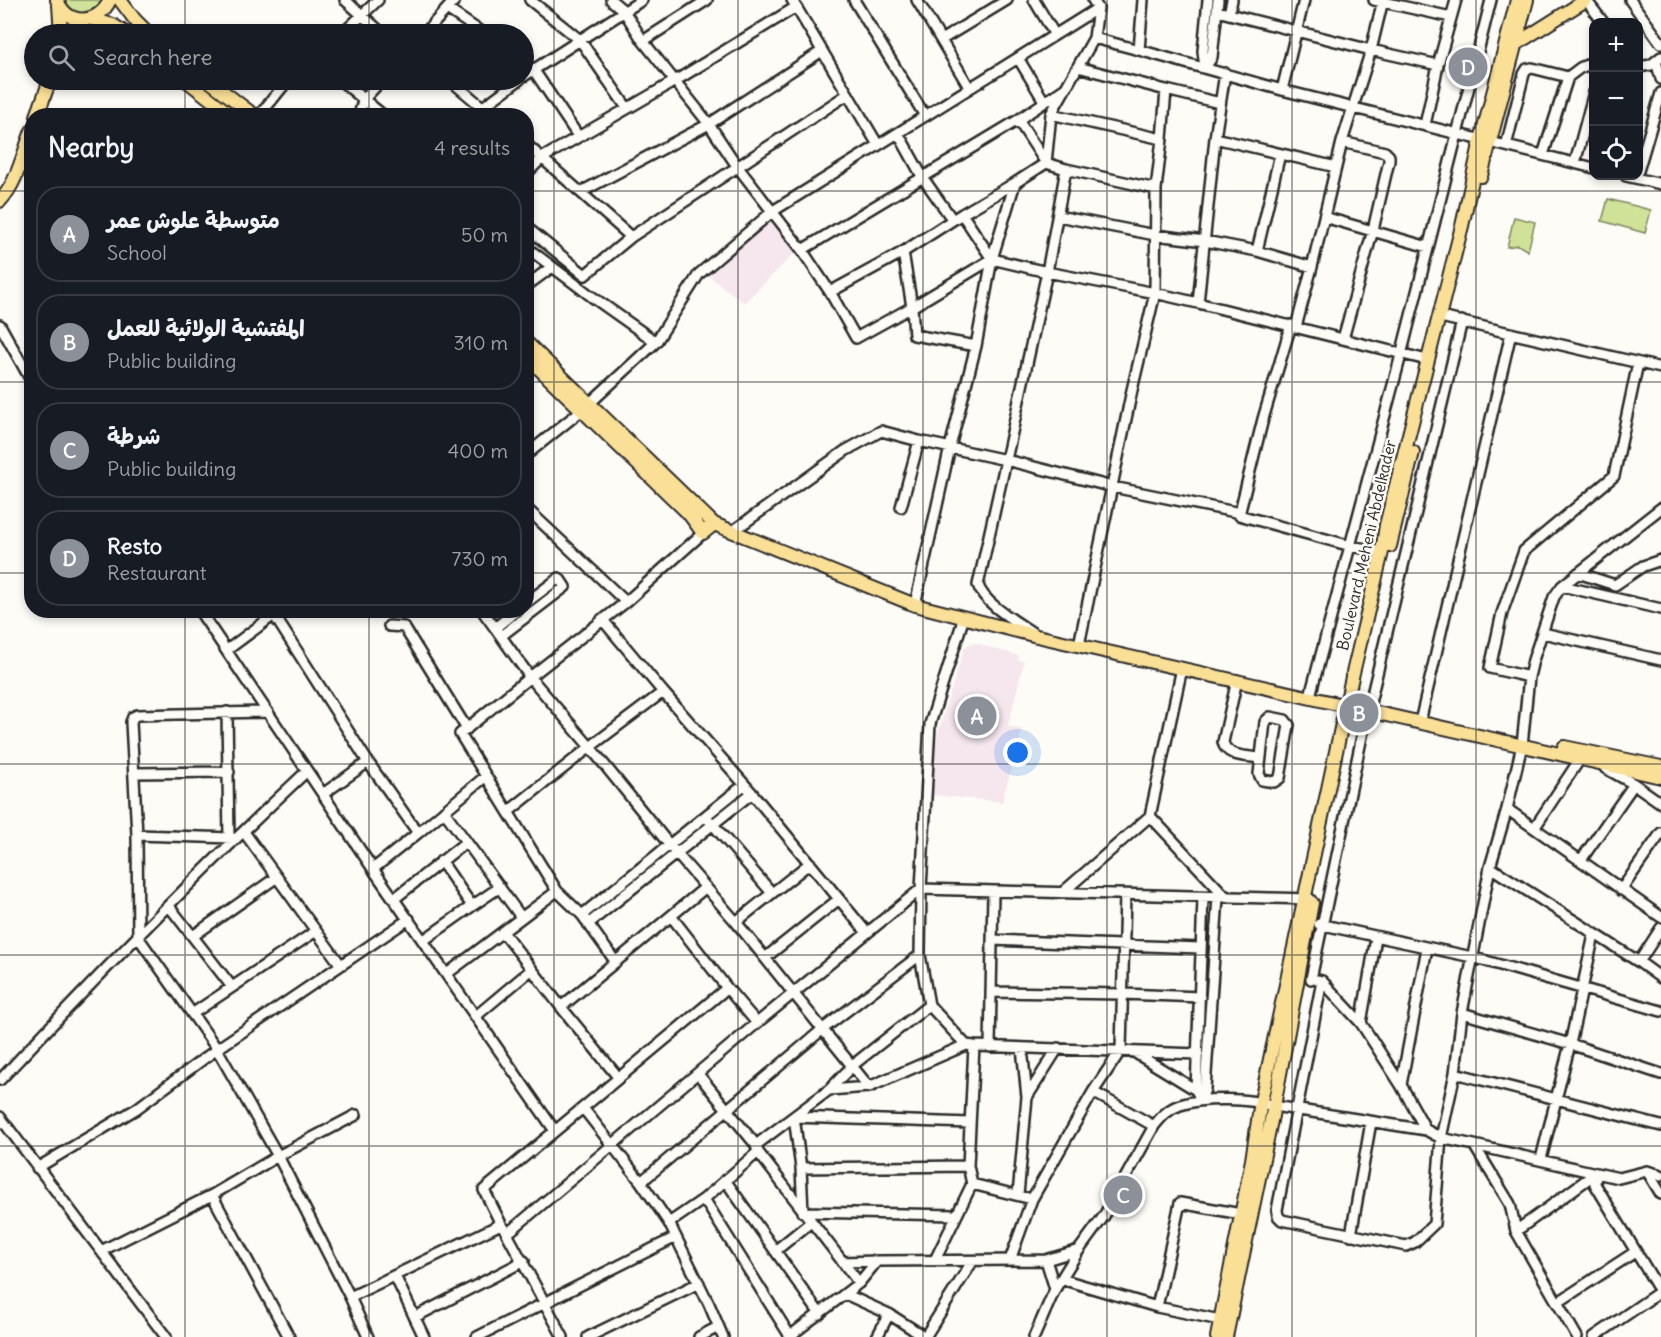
<!DOCTYPE html>
<html lang="en">
<head>
<meta charset="utf-8">
<style>
	:root { --surface:#171b24; --page:#20242c; --text:#f1f3f6; --muted:#9ea1a6; --line:#363941; --accent:#8c9099 }
	body { margin:0; font-family:Delius,"Playpen Sans Arabic",sans-serif; background:var(--page); color:var(--text) }
	.controls { position:absolute; right:18px; top:18px; display:grid; overflow:hidden; border-radius:12px; box-shadow:0 3px 9px #0003 }
	.controls button { width:54px; height:54px; display:grid; place-items:center; padding:0; border:0; border-bottom:2px solid var(--line); background:var(--surface); color:var(--text); font:30px sans-serif }
	.you { position:absolute; left:1018px; top:753px; width:21px; height:21px; margin:-15px; border:4px solid #fff; border-radius:50%; background:#1a73e8; box-shadow:0 0 0 9px #1a73e833 }
	.badge { display:grid; place-items:center; width:39px; height:39px; border-radius:50%; background:var(--accent); color:#fff; font-size:20px; font-weight:700 }
	.pin { position:absolute; translate:-50% -50%; border:3px solid #fff; box-shadow:0 2px 6px #0006 }
	.list { margin:0; padding:0; list-style:none }
	h2 { display:flex; justify-content:space-between; align-items:center; height:78px; margin:0; padding:0 24px; font-size:26px }
	h2 small { font-size:20px; font-weight:400; color:var(--muted) }
	.list li { display:grid; grid-template-columns:39px 1fr auto; gap:18px; align-items:center; box-sizing:border-box; height:96px; margin:0 12px 12px; padding:0 12px; border:2px solid var(--line); border-radius:24px }
	.list b { display:block; font-size:22px; white-space:nowrap }
	.list p { margin:0; font-size:20px; white-space:nowrap; color:var(--muted) }
	.list em { font-size:20px; font-style:normal; color:var(--muted) }
	.icon { flex:none; width:33px; height:33px; fill:none; stroke:currentColor; stroke-width:2; stroke-linecap:round; stroke-linejoin:round }
	.map { position:relative; flex:none; width:1661px; height:1337px; overflow:hidden }
	.search { position:absolute; background:var(--surface); box-shadow:0 3px 9px #0003; left:24px; top:24px; width:510px; height:66px; display:flex; align-items:center; gap:15px; box-sizing:border-box; padding:0 21px; border-radius:33px; color:var(--muted); font-size:22px }
	.panel { position:absolute; background:var(--surface); box-shadow:0 3px 9px #0003; left:24px; top:108px; width:510px; height:510px; border-radius:24px }
	.map>svg:first-child { display:block }
	.built { fill:#f6e7ee }
	.green { fill:#cfe297; stroke:#7d8661; stroke-width:1.5 }
	.lines { fill:none; stroke-linecap:round; stroke-linejoin:round }
	.minor-casing { stroke:#2b2b2b; stroke-width:14 }
	.major-casing { stroke:#2b2b2b; stroke-width:16 }
	.minor { stroke:#fdfcf7; stroke-width:9 }
	.major { stroke:#fadf96; stroke-width:12 }
	.grid { fill:none; stroke:#2b2b2b; stroke-width:1.5; stroke-opacity:0.55 }
	.labels { text-anchor:middle; stroke-width:5; stroke-linejoin:round; paint-order:stroke }
	.street-label { font-size:16px; fill:#2b2b2b; stroke:#fdfcf7 }
</style>
</head>
<body>
<div class="map">
<svg width="1661" height="1337" viewBox="0 0 1661 1337">
	<rect width="100%" height="100%" fill="#fdfcf7"/>
	<filter id="ink" filterUnits="userSpaceOnUse"><feTurbulence type="fractalNoise" baseFrequency=".0167" numOctaves="2"/><feDisplacementMap in="SourceGraphic" scale="12" xChannelSelector="R" yChannelSelector="G"/><feConvolveMatrix kernelMatrix="1 2 1 2 8 2 1 2 1" color-interpolation-filters="sRGB"/></filter>
	<g filter="url(#ink)">
		<path class="built" d="M 766,214 L 796,252 L 744,303 L 705,273 Z
			M 975,643 L 1019,656 L 1018,660 L 1024,661 L 1008,726 L 1022,730 L 1002,802 L 933,795 L 937,738 L 946,706 L 964,649 L 969,644 Z"/>
		<path class="green" d="M 63,0 L 103,0 C 90,18 76,18 63,0 Z
			M 1608,199 L 1651,210 L 1645,233 L 1602,221 Z
			M 1514,217 L 1535,222 L 1528,251 L 1518,245 L 1507,247 Z"/>
		<g class="lines">
			<defs>
				<path id="minor" d="M 345,0 L 383,34
					M 530,0 L 580,40 L 627,108
					M 611,0 L 624,11 L 643,41 L 709,124 L 737,166 L 802,250 L 830,292 L 856,338 L 912,307 L 914,335 L 976,346 L 992,259 L 962,214 L 1015,183
					M 792,0 L 878,145
					M 854,0 L 925,116
					M 917,0 L 969,87
					M 1034,0 L 1055,35
					M 1093,0 L 1098,8 L 1094,38 L 1139,50
					M 1143,0 L 1139,50 L 1282,90
					M 1304,0 L 1282,90 L 1594,168
					M 1374,0 L 1451,17
					M 1383,0 L 1371,50 L 1438,65 L 1456,0
					M 1586,0 L 1603,22
					M 1630,0 L 1661,43
					M 447,9 L 484,34
					M 1217,11 L 1371,50 L 1342,142 L 1385,152 L 1389,156 L 1389,161 L 1373,230 L 1343,339
					M 1229,14 L 1232,0
					M 342,34 L 378,0
					M 424,34 L 455,0
					M 941,40 L 1007,0
					M 643,41 L 707,0
					M 1018,58 L 1044,101
					M 1656,61 L 1661,79
					M 524,63 L 533,69 L 578,136
					M 1078,67 L 1166,90
					M 1638,67 L 1651,65 L 1661,57
					M 1205,68 L 1212,57 L 1218,0
					M 1205,68 L 1203,51 L 1208,0
					M 1225,73 L 1215,138 L 1198,303 L 1427,360
					M 524,76 L 642,0
					M 340,80 L 384,116
					M 450,80 L 493,116
					M 1067,87 L 1018,120 L 1046,163 L 1051,114 L 1094,38
					M 483,107 L 519,80
					M 1051,114 L 1162,139 L 1156,189 L 1155,293 L 1047,272 L 1006,460 L 1113,487 L 1240,513
					M 259,116 L 288,80
					M 359,116 L 363,100 L 382,80
					M 1425,125 L 1438,65
					M 898,133 L 923,178 L 952,219
					M 1215,138 L 1336,167
					M 1162,139 L 1166,90 L 1220,103
					M 526,144 L 631,237
					M 1506,146 L 1524,74 L 1527,69 L 1532,68 L 1568,77
					M 1543,155 L 1568,77 L 1580,68 L 1594,62
					M 1046,163 L 1066,169 L 1047,272 L 992,259 L 1015,183 Z
					M 1575,163 L 1594,92
					M 1066,169 L 1156,189
					M 1638,171 L 1661,93
					M 526,174 L 542,158 L 675,81 L 796,7
					M 1626,176 L 1661,184
					M 581,192 L 709,124 L 822,51
					M 962,214 L 903,252 L 912,307 L 992,259
					M 1058,216 L 1155,235 L 1205,241 L 1257,251 L 1312,267 L 1324,217 L 1428,247
					M 1324,217 L 1342,142
					M 526,227 L 585,275 L 631,237 L 848,94
					M 526,247 L 591,296 L 656,342
					M 802,250 L 1018,120
					M 1257,251 L 1280,154
					M 526,286 L 552,267
					M 830,292 L 903,252
					M 1445,318 L 1661,368
					M 0,325 L 32,382
					M 1291,325 L 1263,419 L 1239,515 L 1351,546 L 1382,552
					M 1296,327 L 1312,267
					M 590,403 L 656,342 L 699,274 L 773,211 L 1098,8
					M 526,455 L 582,410
					M 901,507 L 919,441 L 1006,460 L 978,585 C 984,604 1017,622 1033,633
					M 526,508 L 626,602
					M 733,531 L 845,451 L 881,431 L 919,441
					M 1578,573 L 1615,585 L 1643,566 L 1661,560
					M 1562,586 L 1661,609
					M 915,605 L 950,447 L 976,346
					M 199,610 L 373,869 L 555,1131
					M 482,610 L 495,628
					M 517,610 L 495,628 L 530,677 L 460,734 L 557,891 L 582,915 L 615,961
					M 602,619 L 663,692 L 590,747 L 530,677 L 626,602 L 703,533
					M 389,626 L 404,627 L 467,729
					M 1543,633 L 1661,660
					M 501,636 L 565,587 L 559,578 L 526,603
					M 1079,645 L 1132,390 L 1155,293 L 1198,303
					M 227,650 L 274,615 L 368,762 L 418,833 L 486,776
					M 1529,677 L 1490,668 L 1502,613 L 1524,551 L 1614,476 L 1638,363
					M 1237,680 L 1223,742 C 1226,757 1247,756 1260,758
					M 663,692 L 752,793 L 867,933 L 921,889 L 1310,899
					M 1310,696 L 1401,355 L 1491,0
					M 227,712 L 229,838
					M 268,712 L 137,715 L 133,717 L 131,722 L 137,835 L 138,937 L 217,1049 L 278,1156 L 350,1297
					M 1270,717 L 1285,720 L 1289,725 L 1280,778 L 1274,782 L 1262,780 L 1259,774 L 1265,722 Z
					M 1420,722 L 1511,333
					M 1605,768 L 1634,784 L 1661,803
					M 134,773 L 229,772
					M 323,794 L 368,762
					M 1507,809 L 1661,917
					M 444,811 L 521,917
					M 508,812 L 590,747 L 676,853 L 736,922 L 869,1087 L 966,1045
					M 1150,816 L 1182,668
					M 709,820 L 772,893
					M 1535,827 L 1580,759
					M 244,832 L 340,964
					M 137,835 L 233,838
					M 1581,860 L 1634,784
					M 1490,867 L 1639,962
					M 373,869 L 418,833
					M 1621,890 L 1661,833
					M 1062,893 L 1150,816 L 1226,897
					M 394,899 L 466,842
					M 169,906 L 232,987
					M 472,906 L 500,887
					M 582,915 L 744,785
					M 736,922 L 810,863
					M 588,924 L 752,793
					M 1319,924 L 1472,957 L 1661,1011
					M 1661,928 L 1639,962 L 1661,978
					M 503,932 L 561,1007 L 618,1077
					M 193,936 L 277,877
					M 424,940 L 472,906 L 441,861
					M 992,940 L 1200,948
					M 765,958 L 839,899
					M 448,973 L 557,891
					M 1311,979 L 1362,736 L 1462,321
					M 1318,980 L 1322,981 L 1361,1023 L 1401,1085 L 1426,1130
					M 1322,981 L 1277,1210 L 1278,1216 L 1282,1220 L 1406,1246 L 1415,1242 L 1434,1224 L 1441,1138 L 1455,1073 L 1462,1013 L 1490,867 L 1507,809 L 1522,745 L 1529,677 L 1533,660 L 1554,597 L 1562,586 L 1661,508
					M 727,988 L 757,1023
					M 991,992 L 1123,994 L 1200,997
					M 561,1007 L 706,887
					M 1462,1013 L 1570,1044 L 1661,1074
					M 192,1014 L 316,931
					M 476,1016 L 531,970
					M 1361,1023 L 1376,938
					M 974,1046 L 1198,1054
					M 990,1047 L 993,892
					M 1137,1054 L 1196,1090
					M 1455,1073 L 1661,1126
					M 698,1074 L 756,1145 L 758,1152 L 859,1283 L 790,1336 L 704,1199
					M 0,1080 C 99,974 201,870 307,771
					M 1401,1085 L 1427,948
					M 829,1090 L 869,1087
					M 1093,1092 L 1154,1126
					M 1027,1097 L 1058,1048
					M 1201,1100 L 1205,1089 L 1218,897
					M 1201,1100 L 1196,1090 L 1203,898
					M 583,1108 L 641,1182 L 669,1223 L 709,1304 L 723,1337
					M 0,1117 L 166,1337
					M 756,1145 L 829,1090 L 853,1065 L 929,1005
					M 1474,1145 L 1596,1173 L 1595,1184 L 1661,1293
					M 1541,1159 L 1570,1044 L 1594,935
					M 37,1168 L 136,1109 L 217,1049 L 409,919
					M 801,1168 L 968,1166
					M 1647,1171 L 1661,1194
					M 725,1180 L 820,1314
					M 641,1182 L 823,1029 L 920,955
					M 972,1184 L 1032,1199 L 1010,1260
					M 212,1195 L 289,1337
					M 1018,1195 L 1027,1097 L 1022,1048
					M 1032,1199 L 1093,1092 L 1121,1050 L 1125,895
					M 956,1215 L 803,1212 L 801,1168 L 794,1117 L 970,1123
					M 669,1223 L 704,1199 L 758,1152
					M 504,1228 L 563,1337
					M 1516,1231 L 1596,1173 L 1619,1178 L 1647,1171 L 1661,1175
					M 508,1233 L 757,1023 L 867,933
					M 1351,1235 L 1371,1122
					M 101,1251 L 212,1195 L 278,1156 L 356,1115
					M 775,1251 L 811,1222
					M 935,1260 L 972,1184 L 968,1166 L 974,1046 L 966,1045 L 929,1005 L 920,955 L 921,889 L 930,724 L 964,617
					M 877,1261 L 1046,1260
					M 842,1262 L 877,1261 L 859,1283
					M 395,1276 L 424,1337
					M 1061,1279 L 1157,1307 L 1220,1320
					M 1055,1289 L 1046,1260 L 1079,1250
					M 845,1294 L 889,1314 L 925,1337 L 972,1262
					M 1557,1303 L 1635,1252
					M 1157,1307 L 1180,1203 L 1241,1214
					M 415,1317 L 524,1261
					M 368,1337 L 350,1297 L 501,1224 L 484,1190 L 727,988 L 671,916
					M 477,1337 L 676,1237
					M 588,1337 L 699,1283
					M 699,1337 L 718,1327
					M 877,1337 L 889,1314
					M 1034,1337 L 1055,1289 L 1079,1250 L 1104,1216 L 1154,1126 C 1161,1117 1168,1109 1180,1105 C 1204,1097 1250,1098 1274,1106 L 1426,1130 L 1441,1138 L 1474,1145 L 1510,1204 L 1516,1231 L 1577,1337
					M 1594,1337 L 1661,1291"/>
				<path id="major" d="M 57,0 C 68,27 98,25 110,0
					M 120,0 L 135,20 L 149,34
					M 59,5 L 61,34
					M 91,19 L 113,25 L 127,34
					M 71,34 L 85,20
					M 1513,46 L 1586,0
					M 186,80 L 232,116
					M 208,80 L 255,116
					M 37,116 L 50,80
					M 1481,176 L 1527,0
					M 0,201 C 17,183 23,154 32,131
					M 526,342 L 714,524 L 915,605 L 1037,636 L 1661,777
					M 526,356 L 689,514 L 703,533 L 714,524
					M 1390,546 L 1413,452
					M 1564,747 L 1661,767
					M 1217,1337 L 1252,1160 L 1261,1101 L 1352,677 L 1382,552 L 1386,525 L 1462,226 L 1481,140 L 1517,0
					M 1226,1337 L 1274,1106 L 1312,903"/>
			</defs>
			<use href="#minor" class="minor-casing"/>
			<use href="#major" class="major-casing"/>
			<use href="#minor" class="minor"/>
			<use href="#major" class="major"/>
		</g>
	</g>
	<path class="grid" d="M 185,0 L 185,34M 369,0 L 369,34M 554,0 L 554,1337M 738,0 L 738,1337M 923,0 L 923,1337M 1107,0 L 1107,1337M 1292,0 L 1292,1337M 1476,0 L 1476,1337M 185,80 L 185,116M 369,80 L 369,116M 0,191 L 32,191M 526,191 L 1661,191M 0,382 L 32,382M 526,382 L 1661,382M 0,573 L 32,573M 526,573 L 1661,573M 185,610 L 185,1337M 369,610 L 369,1337M 0,764 L 1661,764M 0,955 L 1661,955M 0,1146 L 1661,1146"/>
	<g class="labels">
		<g class="street-label">
			<text transform="translate(1366 545) rotate(-77)" y="6">Boulevard Meheni Abdelkader</text>
		</g>
	</g>
</svg>
<div class="controls">
<button>+</button>
<button>−</button>
<button><svg class="icon" aria-label="locate" viewBox="0 0 24 24"><circle cx="12" cy="12" r="6"/><path d="M12 2v4M12 18v4M2 12h4M18 12h4"/></svg></button>
</div>
<div class="you"></div>
<div class="pin badge" style="left:977px;top:716px">A</div>
<div class="pin badge" style="left:1359px;top:713px">B</div>
<div class="pin badge" style="left:1123px;top:1195px">C</div>
<div class="pin badge" style="left:1468px;top:67px">D</div>
<div class="search"><svg class="icon" aria-label="search" viewBox="0 0 24 24"><circle cx="10" cy="10" r="6"/><path d="M15 15l6 6"/></svg>Search here</div>
<section class="panel">
<h2>Nearby<small>4 results</small></h2>
<ul class="list">
<li><span class="badge">A</span><div><b>متوسطة علوش عمر</b><p>School</p></div><em>50 m</em></li>
<li><span class="badge">B</span><div><b>المفتشية الولائية للعمل</b><p>Public building</p></div><em>310 m</em></li>
<li><span class="badge">C</span><div><b>شرطة</b><p>Public building</p></div><em>400 m</em></li>
<li><span class="badge">D</span><div><b>Resto</b><p>Restaurant</p></div><em>730 m</em></li>
</ul>
</section>
</div>
</body>
</html>
